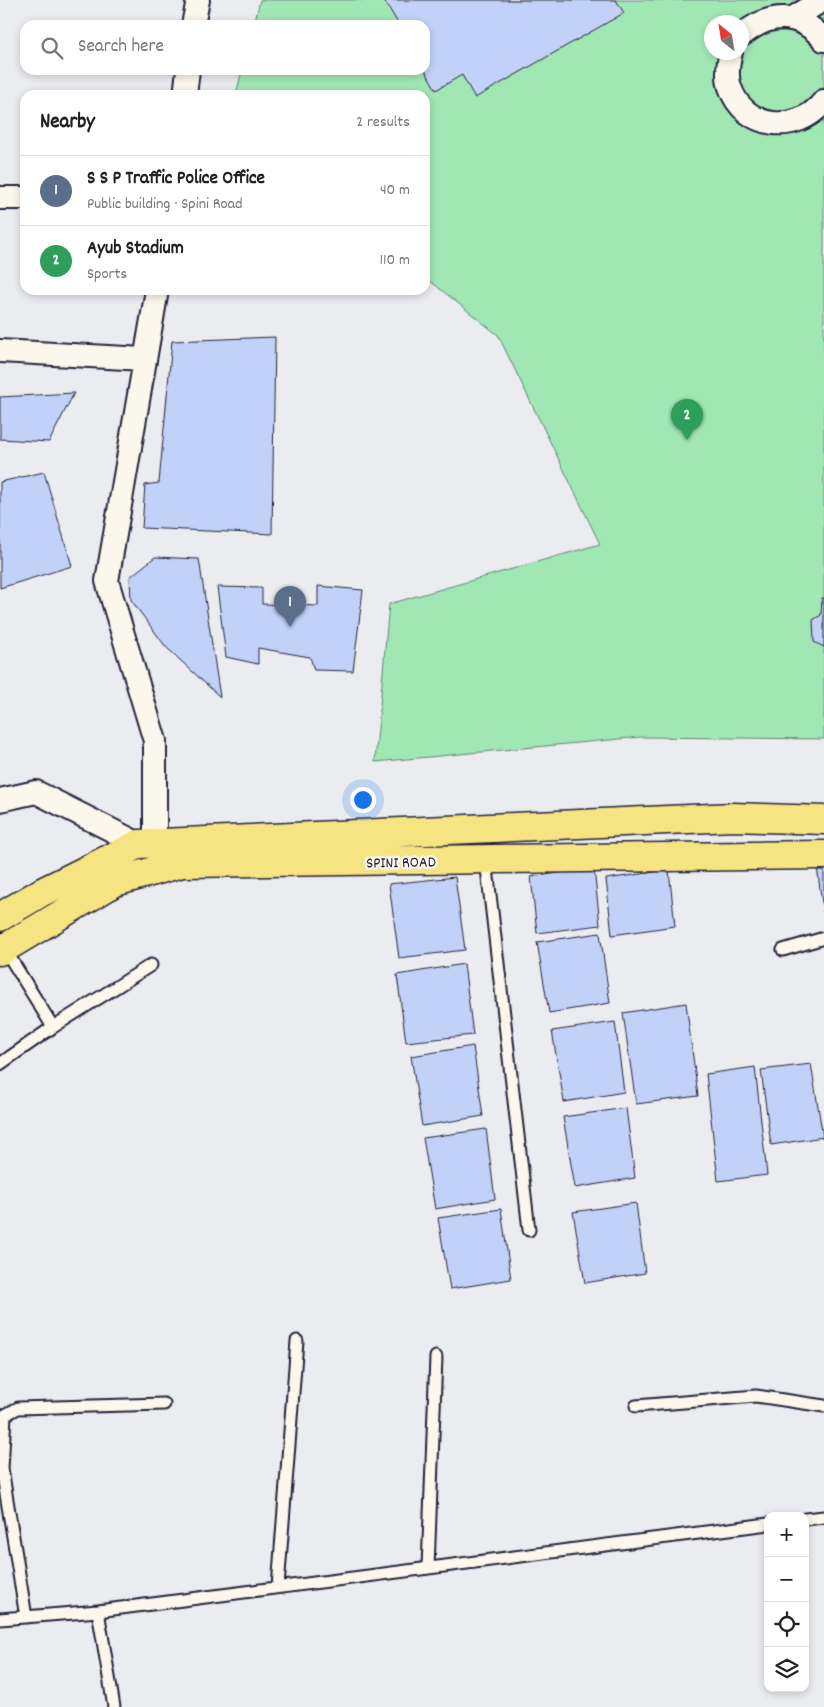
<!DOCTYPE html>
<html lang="en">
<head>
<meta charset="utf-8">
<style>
	:root { --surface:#fff; --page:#f2f2f2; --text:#222; --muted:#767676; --line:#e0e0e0; --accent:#b45309 }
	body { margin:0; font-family:Dekko,sans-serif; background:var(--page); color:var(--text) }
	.controls { position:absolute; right:15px; bottom:15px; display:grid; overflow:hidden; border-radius:10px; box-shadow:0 2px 8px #0003 }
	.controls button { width:45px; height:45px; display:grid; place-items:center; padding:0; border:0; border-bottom:1px solid var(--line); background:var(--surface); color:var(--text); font:25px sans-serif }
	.compass { position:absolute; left:704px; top:15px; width:45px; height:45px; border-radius:50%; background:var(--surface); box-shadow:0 2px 8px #0003; rotate:330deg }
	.you { position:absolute; left:362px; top:799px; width:18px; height:18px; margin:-12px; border:4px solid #fff; border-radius:50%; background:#1a73e8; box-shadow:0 0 0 8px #1a73e833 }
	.badge { display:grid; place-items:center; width:32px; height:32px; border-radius:50%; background:var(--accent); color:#fff; font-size:16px; font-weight:700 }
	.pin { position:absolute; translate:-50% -41px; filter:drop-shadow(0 1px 2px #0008) }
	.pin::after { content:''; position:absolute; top:26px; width:18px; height:15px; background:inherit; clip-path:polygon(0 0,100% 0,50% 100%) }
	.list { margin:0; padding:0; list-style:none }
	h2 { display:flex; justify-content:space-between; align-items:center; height:65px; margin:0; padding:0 20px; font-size:21px }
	h2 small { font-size:16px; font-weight:400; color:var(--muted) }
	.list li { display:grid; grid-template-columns:32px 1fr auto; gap:15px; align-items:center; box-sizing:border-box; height:70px; padding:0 20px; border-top:1px solid var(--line) }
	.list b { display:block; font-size:19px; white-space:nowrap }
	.list p { margin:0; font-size:16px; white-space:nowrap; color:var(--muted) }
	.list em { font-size:16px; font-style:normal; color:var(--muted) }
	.icon { flex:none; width:28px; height:28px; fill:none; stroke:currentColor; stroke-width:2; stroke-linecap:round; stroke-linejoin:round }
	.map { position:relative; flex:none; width:824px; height:1707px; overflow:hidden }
	.search { position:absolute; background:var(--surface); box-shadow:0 2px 8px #0003; left:20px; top:20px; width:410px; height:55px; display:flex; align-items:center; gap:12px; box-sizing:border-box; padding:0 18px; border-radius:15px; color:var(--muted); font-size:19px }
	.panel { position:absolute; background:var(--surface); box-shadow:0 2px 8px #0003; left:20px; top:90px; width:410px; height:205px; border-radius:15px }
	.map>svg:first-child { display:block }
	.green { fill:#a1e7b4; stroke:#628478; fill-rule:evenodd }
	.building { fill:#c2d1f8; stroke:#22223b }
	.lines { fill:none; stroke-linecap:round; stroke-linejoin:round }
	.lane-casing { stroke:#22223b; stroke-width:15 }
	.street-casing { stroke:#22223b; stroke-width:26 }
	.primary-casing { stroke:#22223b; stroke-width:31 }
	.lane { stroke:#fbf7ec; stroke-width:11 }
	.street { stroke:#fbf7ec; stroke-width:22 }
	.primary { stroke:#f6e381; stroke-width:28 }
	.labels { text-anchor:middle; stroke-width:5; stroke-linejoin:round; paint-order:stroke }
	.street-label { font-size:16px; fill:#22223b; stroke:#fbf7ec }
</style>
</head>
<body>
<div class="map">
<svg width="824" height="1707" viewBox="0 0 824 1707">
	<rect width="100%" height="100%" fill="#eaecf0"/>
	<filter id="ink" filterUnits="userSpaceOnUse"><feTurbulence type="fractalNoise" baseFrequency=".02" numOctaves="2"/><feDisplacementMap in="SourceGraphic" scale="10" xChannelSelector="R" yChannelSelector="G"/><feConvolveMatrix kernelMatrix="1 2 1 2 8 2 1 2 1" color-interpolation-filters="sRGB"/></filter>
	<g filter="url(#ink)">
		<path class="green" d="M 260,0 L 824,0 L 824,739 L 641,737 L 375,762 L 389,604 L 600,544 L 498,335 L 425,277 L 425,95 L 236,95 L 242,70 L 425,70 L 425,25 L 254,25 ZM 712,22 L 742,22 L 742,52 L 712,52 Z"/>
		<path class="building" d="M 384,0 L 616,0 L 624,13 L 475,98 L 462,75 L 436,90 L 425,70 L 425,25 L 399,25 Z
			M 275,337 L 272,534 L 142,528 L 145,485 L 159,483 L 172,341 Z
			M 74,393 L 49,442 L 0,439 L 0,397 Z
			M 44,472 L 72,566 L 0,588 L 0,482 Z
			M 155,557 L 199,559 L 220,697 L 166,647 L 131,600 L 130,577 Z
			M 318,586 L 363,590 L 353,671 L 314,670 L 310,657 L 258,648 L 258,664 L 226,657 L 217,587 L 262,588 L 262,604 L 318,606 Z
			M 822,598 L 824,598 L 824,647 L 814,642 L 813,620 L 821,615 Z
			M 817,867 L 824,867 L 824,918 Z
			M 594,868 L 600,925 L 537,933 L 531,877 Z
			M 669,870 L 675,926 L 612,935 L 606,879 Z
			M 455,877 L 465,950 L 399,958 L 389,884 Z
			M 600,933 L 610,1003 L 549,1013 L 537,942 Z
			M 464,964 L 473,1035 L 406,1042 L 397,975 Z
			M 686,1003 L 698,1096 L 636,1104 L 623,1013 Z
			M 615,1022 L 624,1092 L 564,1102 L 552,1031 Z
			M 473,1046 L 483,1116 L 422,1126 L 411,1056 Z
			M 811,1064 L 823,1137 L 771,1145 L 761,1070 Z
			M 755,1067 L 767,1175 L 718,1181 L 706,1074 Z
			M 626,1108 L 635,1178 L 575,1188 L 563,1117 Z
			M 486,1129 L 495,1199 L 435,1209 L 423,1138 Z
			M 636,1203 L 645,1273 L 585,1283 L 573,1212 Z
			M 501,1209 L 511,1279 L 450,1289 L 438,1218 Z"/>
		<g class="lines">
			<defs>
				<path id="lane" d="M 486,860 L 529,1230
					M 4,948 L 53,1027
					M 783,950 L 824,938
					M 0,1064 L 53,1027 L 151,965
					M 636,1406 L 756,1396 L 824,1406
					M 805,1519 L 824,1517
					M 428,1568 L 436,1357
					M 278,1587 L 297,1341
					M 98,1611 L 114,1707
					M 26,1617 L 2,1469 L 5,1415 L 18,1408 L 164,1404
					M 0,1619 L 98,1611 L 768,1524"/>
				<path id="street" d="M 791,19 L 823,0
					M 193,25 L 198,0
					M 742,35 C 770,12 799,11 824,40
					M 731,52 C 728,64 726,76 730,87 C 744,130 798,135 824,101
					M 185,95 L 188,70
					M 0,198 L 25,198
					M 0,351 L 144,359
					M 0,800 L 36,792 L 139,844
					M 155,843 L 155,741 L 107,581 L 157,290"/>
				<path id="primary" d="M 0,917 L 42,892 L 139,844 L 733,817 L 824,820
					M 0,951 L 115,882 L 182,863 L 824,855"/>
			</defs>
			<use href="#lane" class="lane-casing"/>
			<use href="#street" class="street-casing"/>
			<use href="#primary" class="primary-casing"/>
			<use href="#lane" class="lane"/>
			<use href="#street" class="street"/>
			<use href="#primary" class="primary"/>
		</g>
	</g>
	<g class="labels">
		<g class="street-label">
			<text transform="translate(401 861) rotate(-1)" y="6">SPINI ROAD</text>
		</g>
	</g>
</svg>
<div class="controls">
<button>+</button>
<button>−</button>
<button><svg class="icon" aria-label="locate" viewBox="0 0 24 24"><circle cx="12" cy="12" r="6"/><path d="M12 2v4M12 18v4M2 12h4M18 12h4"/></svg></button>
<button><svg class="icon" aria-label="layers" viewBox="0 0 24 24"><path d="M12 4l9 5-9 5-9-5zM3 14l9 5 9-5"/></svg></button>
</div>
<svg class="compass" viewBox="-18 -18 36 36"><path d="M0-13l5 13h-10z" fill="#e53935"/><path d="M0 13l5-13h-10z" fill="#767676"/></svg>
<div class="you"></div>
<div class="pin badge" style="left:290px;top:627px;background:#5c6f8a">1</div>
<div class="pin badge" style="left:687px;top:440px;background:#2e9e5b">2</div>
<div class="search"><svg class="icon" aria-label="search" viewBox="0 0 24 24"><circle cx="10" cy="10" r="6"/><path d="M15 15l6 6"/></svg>Search here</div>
<section class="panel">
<h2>Nearby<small>2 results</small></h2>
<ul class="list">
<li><span class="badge" style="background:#5c6f8a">1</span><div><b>S S P Traffic Police Office</b><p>Public building · Spini Road</p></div><em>40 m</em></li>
<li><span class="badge" style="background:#2e9e5b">2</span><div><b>Ayub Stadium</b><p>Sports</p></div><em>110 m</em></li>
</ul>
</section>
</div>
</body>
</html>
